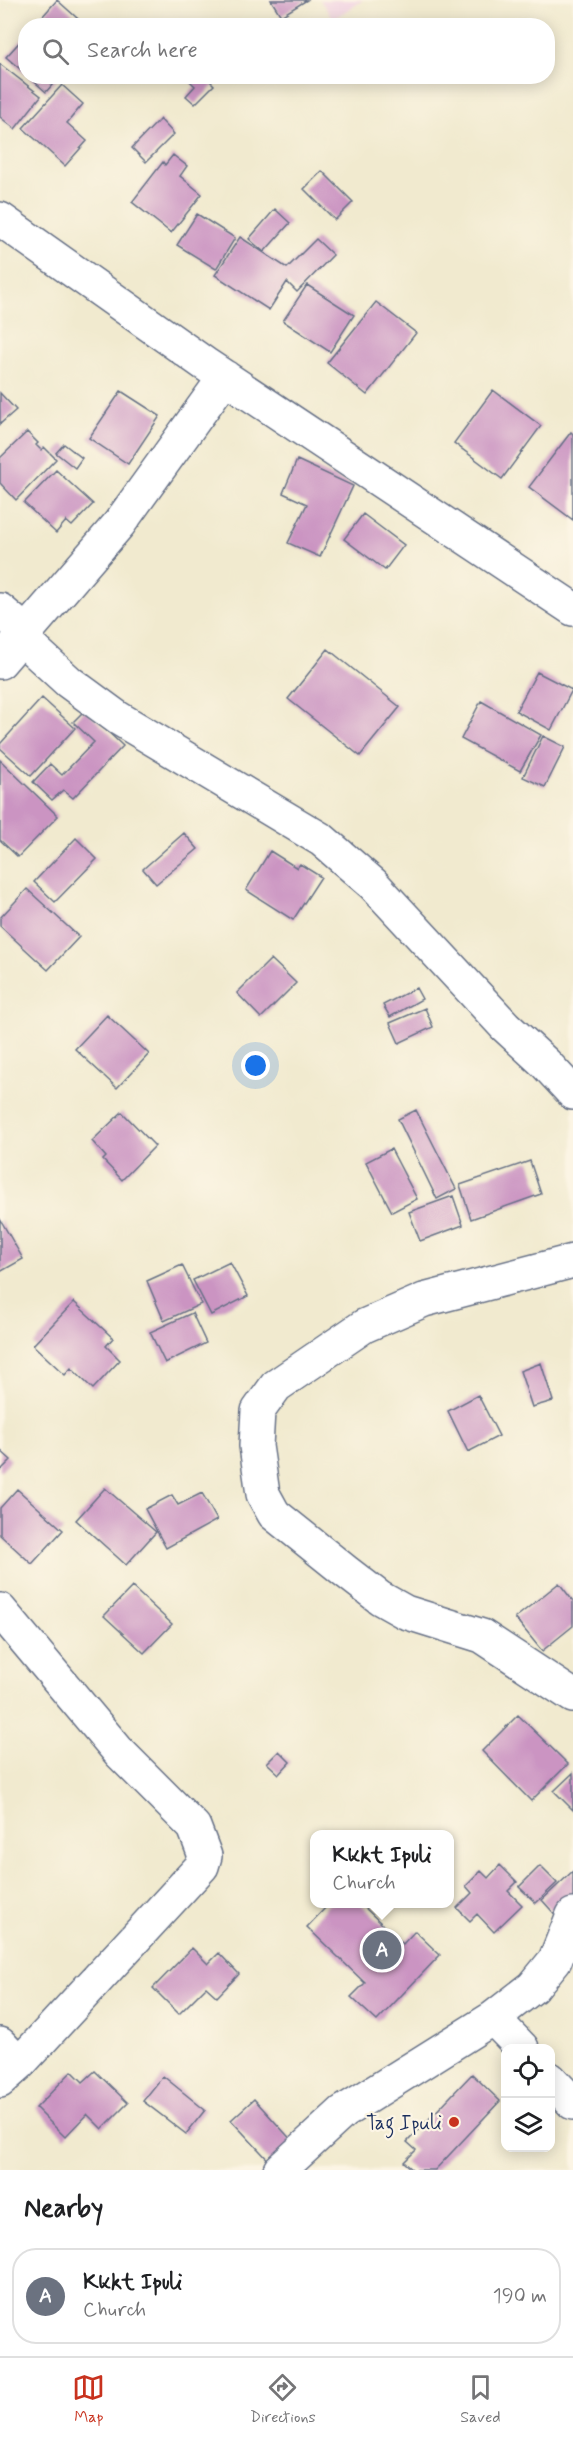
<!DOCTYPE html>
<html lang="en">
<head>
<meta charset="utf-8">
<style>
	:root { --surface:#fff; --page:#f2f2f2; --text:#202124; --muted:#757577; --line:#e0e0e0; --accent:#c8321e }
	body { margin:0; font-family:Mynerve,sans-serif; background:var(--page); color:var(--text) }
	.controls { position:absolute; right:18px; bottom:18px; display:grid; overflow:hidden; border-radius:12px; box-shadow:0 3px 15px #0003 }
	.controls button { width:54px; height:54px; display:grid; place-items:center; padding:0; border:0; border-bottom:2px solid var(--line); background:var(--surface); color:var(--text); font:30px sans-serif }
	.you { position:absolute; left:256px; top:1066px; width:21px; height:21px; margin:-15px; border:4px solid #fff; border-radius:50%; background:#1a73e8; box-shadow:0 0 0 9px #1a73e833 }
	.badge { display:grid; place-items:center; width:39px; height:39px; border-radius:50%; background:var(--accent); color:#fff; font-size:20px; font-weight:700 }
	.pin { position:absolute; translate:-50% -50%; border:3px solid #fff; box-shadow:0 2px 6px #0006 }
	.popup { position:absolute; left:310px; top:1830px; width:144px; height:78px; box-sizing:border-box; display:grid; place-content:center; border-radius:12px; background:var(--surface); filter:drop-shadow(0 2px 4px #0005); font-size:20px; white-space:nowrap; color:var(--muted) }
	.popup b { font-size:22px; color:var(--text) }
	.popup::after { content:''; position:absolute; left:50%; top:100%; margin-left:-12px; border:12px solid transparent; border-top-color:var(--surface) }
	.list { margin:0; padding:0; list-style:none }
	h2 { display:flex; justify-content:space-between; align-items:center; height:78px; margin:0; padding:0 24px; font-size:26px }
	h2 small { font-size:20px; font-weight:400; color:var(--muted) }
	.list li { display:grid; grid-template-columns:39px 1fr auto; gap:18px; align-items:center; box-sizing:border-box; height:96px; margin:0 12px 12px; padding:0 12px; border:2px solid var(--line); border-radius:24px }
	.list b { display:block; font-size:22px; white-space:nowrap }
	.list p { margin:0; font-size:20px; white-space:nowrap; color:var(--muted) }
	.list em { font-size:20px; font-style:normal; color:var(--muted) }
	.icon { flex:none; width:33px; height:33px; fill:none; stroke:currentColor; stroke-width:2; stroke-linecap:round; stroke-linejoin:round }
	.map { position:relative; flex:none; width:573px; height:2170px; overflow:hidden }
	.search { position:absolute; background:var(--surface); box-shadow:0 3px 15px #0003; left:18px; right:18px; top:18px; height:66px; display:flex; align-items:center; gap:15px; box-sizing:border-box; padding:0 21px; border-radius:24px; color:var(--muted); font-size:22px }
	.sheet { height:186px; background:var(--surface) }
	nav { display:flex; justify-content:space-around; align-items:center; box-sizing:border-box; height:84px; border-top:2px solid var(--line); background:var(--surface); font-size:16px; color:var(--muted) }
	nav a { display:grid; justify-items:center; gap:3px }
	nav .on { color:var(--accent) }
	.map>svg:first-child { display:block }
	.built { fill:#f1d0e3 }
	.building { fill:#cb94c2 }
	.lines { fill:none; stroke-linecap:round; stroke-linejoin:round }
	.minor-casing { stroke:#667086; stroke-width:36 }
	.minor { stroke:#fff; stroke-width:33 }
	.poi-dot { fill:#c8321e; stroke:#fcf5e5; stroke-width:2 }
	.labels { text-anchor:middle; stroke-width:4.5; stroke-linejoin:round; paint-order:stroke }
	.poi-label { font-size:20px; fill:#1b2f5e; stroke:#fcf5e5; text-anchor:end }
</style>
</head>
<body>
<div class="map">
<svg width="573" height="2170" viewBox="0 0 573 2170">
	<rect width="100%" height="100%" fill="#fcf5e5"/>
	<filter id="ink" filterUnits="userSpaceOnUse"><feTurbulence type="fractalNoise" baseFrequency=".0167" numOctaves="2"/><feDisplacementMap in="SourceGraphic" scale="12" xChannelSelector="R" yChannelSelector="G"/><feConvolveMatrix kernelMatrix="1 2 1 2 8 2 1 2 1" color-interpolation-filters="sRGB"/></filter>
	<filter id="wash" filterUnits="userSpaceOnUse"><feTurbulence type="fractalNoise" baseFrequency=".008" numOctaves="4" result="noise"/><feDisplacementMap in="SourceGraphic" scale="24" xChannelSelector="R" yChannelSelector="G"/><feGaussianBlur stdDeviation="1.35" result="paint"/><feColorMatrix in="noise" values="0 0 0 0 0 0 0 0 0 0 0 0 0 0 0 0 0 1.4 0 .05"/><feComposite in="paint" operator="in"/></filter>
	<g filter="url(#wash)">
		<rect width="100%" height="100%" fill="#f1eacf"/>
		<path class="built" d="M 320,0 L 363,0 L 333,19 Z"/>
		<g id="blocks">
			<path class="building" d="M 57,0 L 86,26 L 34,26 Z
				M 271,0 L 307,0 L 281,16 Z
				M 26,35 L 26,74 L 6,57 Z
				M 0,64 L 41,96 L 15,129 L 0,117 Z
				M 28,76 L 60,76 L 46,92 Z
				M 191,76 L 205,76 L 214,85 L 195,104 L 186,96 L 195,86 L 188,79 Z
				M 62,85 L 83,104 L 67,123 L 87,141 L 65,166 L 23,128 Z
				M 160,119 L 174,134 L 146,162 L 132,148 Z
				M 173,155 L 187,166 L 180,176 L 202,194 L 171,233 L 132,202 L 163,162 L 165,165 Z
				M 322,171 L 353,202 L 335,220 L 304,189 Z
				M 275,209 L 290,223 L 264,252 L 249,239 Z
				M 197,214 L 235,238 L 216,269 L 177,245 Z
				M 240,237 L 287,268 L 316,239 L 333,255 L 297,292 L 287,282 L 269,310 L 215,275 Z
				M 307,285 L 354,315 L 330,352 L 283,321 Z
				M 376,302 L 416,333 L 367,395 L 327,363 Z
				M 493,390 L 541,426 L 502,479 L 454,443 Z
				M 121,391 L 160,416 L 128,464 L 89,438 Z
				M 0,393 L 16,410 L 0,424 Z
				M 27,432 L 38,443 L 36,445 L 41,450 L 44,447 L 56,459 L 16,500 L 0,483 L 0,458 Z
				M 571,432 L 573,434 L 573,520 L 529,487 Z
				M 64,444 L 82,458 L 75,468 L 56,453 Z
				M 297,460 L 353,486 L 320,557 L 288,543 L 307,504 L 283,493 Z
				M 56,470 L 93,504 L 72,526 L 66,521 L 56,533 L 24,503 Z
				M 363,514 L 404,545 L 385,570 L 344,539 Z
				M 328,649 L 400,707 L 360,756 L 288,699 Z
				M 537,672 L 572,690 L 551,730 L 516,711 Z
				M 42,698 L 75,728 L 31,776 L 0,748 L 0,744 Z
				M 481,701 L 541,735 L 520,771 L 461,739 Z
				M 85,710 L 123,746 L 73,798 L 63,790 L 52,800 L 33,782 L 50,764 L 62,775 L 94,742 L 73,722 Z
				M 543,736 L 565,747 L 545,787 L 523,777 Z
				M 0,760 L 58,816 L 18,857 L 0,840 Z
				M 184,833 L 198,849 L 156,884 L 143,869 Z
				M 76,838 L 97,859 L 55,902 L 34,882 Z
				M 270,851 L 297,868 L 300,864 L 321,877 L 293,920 L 246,890 Z
				M 27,889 L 79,937 L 48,970 L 0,926 L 0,918 Z
				M 271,959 L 296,983 L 261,1018 L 237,993 Z
				M 416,988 L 422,999 L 390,1017 L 383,1005 Z
				M 425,1008 L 433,1027 L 399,1043 L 390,1023 Z
				M 107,1015 L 149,1054 L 117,1088 L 75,1049 Z
				M 416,1110 L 456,1189 L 437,1199 L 398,1119 Z
				M 122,1112 L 155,1146 L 122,1180 L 103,1160 L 106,1157 L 92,1141 Z
				M 391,1149 L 417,1199 L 392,1212 L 366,1162 Z
				M 530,1161 L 541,1194 L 471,1219 L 460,1185 Z
				M 453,1196 L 463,1225 L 420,1241 L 409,1212 Z
				M 0,1219 L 23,1259 L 0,1272 Z
				M 230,1262 L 248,1296 L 211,1315 L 193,1280 Z
				M 182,1265 L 201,1304 L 164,1321 L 147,1281 Z
				M 74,1302 L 113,1338 L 106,1346 L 120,1360 L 93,1389 L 71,1368 L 65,1375 L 33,1345 Z
				M 192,1313 L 206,1343 L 165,1363 L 150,1332 Z
				M 541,1363 L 553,1401 L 532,1407 L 520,1371 Z
				M 478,1395 L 499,1436 L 468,1452 L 448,1411 Z
				M 0,1450 L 11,1460 L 0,1471 Z
				M 105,1488 L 156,1532 L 126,1565 L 76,1520 Z
				M 17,1489 L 63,1530 L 32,1564 L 0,1535 L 0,1508 Z
				M 202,1493 L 217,1520 L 166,1548 L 145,1509 L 172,1495 L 178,1505 Z
				M 559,1583 L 573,1601 L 573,1626 L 542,1651 L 515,1618 Z
				M 132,1587 L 172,1624 L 144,1653 L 104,1616 Z
				M 518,1715 L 568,1764 L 531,1801 L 482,1751 Z
				M 279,1751 L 290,1762 L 279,1774 L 267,1763 Z
				M 573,1773 L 573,1810 L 554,1791 Z
				M 500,1865 L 517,1882 L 508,1891 L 522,1905 L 494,1932 L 477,1914 L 470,1921 L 457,1908 L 472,1893 L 466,1886 L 481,1871 L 488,1878 Z
				M 540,1866 L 557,1883 L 536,1903 L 519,1887 Z
				M 573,1871 L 573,1905 L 559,1919 L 542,1900 Z
				M 329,1904 L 361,1904 L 403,1944 L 415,1931 L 440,1955 L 377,2021 L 351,1997 L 365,1983 L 307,1927 Z
				M 192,1948 L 208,1964 L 219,1953 L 239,1974 L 217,1997 L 206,1987 L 179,2014 L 153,1988 Z
				M 72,2071 L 83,2082 L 95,2071 L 128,2103 L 102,2129 L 87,2114 L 65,2137 L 36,2108 Z
				M 472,2074 L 500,2101 L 435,2170 L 413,2170 L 404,2162 L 416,2150 L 407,2142 Z
				M 163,2076 L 205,2110 L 186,2134 L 143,2101 Z
				M 254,2099 L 295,2144 L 273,2165 L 231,2120 Z"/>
		</g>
	</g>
	<g filter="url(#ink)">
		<use href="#blocks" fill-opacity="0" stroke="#667086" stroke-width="1.5"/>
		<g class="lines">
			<defs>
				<path id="minor" d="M 0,219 L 205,364 L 573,609
					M 0,610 L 27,633
					M 22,639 L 69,682 L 118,718 L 322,840 L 373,884 L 505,1026 L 545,1063 L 573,1093
					M 0,662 L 119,524 L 225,377
					M 573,1261 L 424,1300 L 364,1326 L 276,1386 L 258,1411 L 256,1446 L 263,1494 L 274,1514 L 345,1571 L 380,1598 L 405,1612 L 482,1636 L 573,1696
					M 0,1610 L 119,1752 L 194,1827 L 205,1856 L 202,1866 L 19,2064 L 0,2081
					M 493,2018 L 522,2048
					M 0,2044 L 19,2064
					M 550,2079 L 573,2103
					M 280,2170 L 343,2112 L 493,2018 L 533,1987 L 555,1960 L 573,1915"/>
			</defs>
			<use href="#minor" class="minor-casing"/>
			<use href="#minor" class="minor"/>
		</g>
	</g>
	<circle class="poi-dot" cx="454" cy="2122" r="6"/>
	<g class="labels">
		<g class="poi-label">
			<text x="442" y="2129">Tag Ipuli</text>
		</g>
	</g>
</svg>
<div class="controls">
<button><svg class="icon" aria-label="locate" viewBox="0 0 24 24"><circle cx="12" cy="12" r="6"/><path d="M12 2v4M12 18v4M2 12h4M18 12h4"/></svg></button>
<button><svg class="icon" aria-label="layers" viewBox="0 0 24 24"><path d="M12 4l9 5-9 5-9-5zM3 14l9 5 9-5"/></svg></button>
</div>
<div class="you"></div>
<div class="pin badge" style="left:382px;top:1950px;background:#6b7280">A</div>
<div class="popup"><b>Kkkt Ipuli</b>Church</div>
<div class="search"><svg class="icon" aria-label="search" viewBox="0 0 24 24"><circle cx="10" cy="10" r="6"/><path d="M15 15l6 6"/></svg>Search here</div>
</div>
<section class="sheet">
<h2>Nearby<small></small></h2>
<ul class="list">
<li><span class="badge" style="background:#6b7280">A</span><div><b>Kkkt Ipuli</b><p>Church</p></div><em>190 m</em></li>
</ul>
</section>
<nav>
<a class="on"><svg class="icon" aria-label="map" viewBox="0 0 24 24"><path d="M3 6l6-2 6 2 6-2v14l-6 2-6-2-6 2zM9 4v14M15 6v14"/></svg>Map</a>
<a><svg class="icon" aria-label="directions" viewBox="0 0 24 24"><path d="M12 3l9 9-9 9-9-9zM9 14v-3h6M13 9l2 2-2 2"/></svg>Directions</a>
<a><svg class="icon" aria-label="saved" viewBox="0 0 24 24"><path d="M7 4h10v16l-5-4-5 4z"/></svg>Saved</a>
</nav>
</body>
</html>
